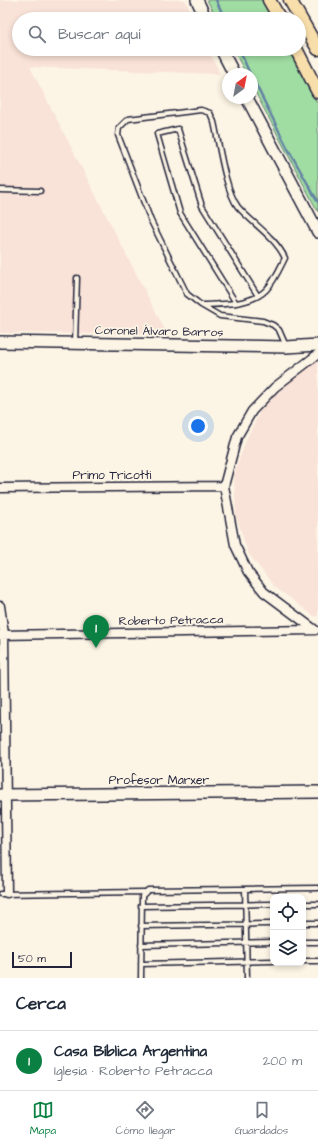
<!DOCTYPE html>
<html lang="es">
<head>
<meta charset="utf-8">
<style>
	:root { --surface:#fff; --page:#f2f2f3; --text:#1f2937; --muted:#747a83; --line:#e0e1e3; --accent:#0b8043 }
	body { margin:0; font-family:"Architects Daughter",sans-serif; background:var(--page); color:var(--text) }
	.controls { position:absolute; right:12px; bottom:12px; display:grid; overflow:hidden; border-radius:8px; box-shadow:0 2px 6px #0003 }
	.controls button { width:36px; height:36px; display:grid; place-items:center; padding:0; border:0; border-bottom:1px solid var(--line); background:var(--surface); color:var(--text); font:20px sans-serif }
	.compass { position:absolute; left:222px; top:68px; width:36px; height:36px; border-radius:50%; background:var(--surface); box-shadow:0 2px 6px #0003; rotate:32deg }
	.scale { position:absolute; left:12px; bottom:10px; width:60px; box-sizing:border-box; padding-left:4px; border:2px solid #22223b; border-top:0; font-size:11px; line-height:14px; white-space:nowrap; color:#22223b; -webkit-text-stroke:3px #fcf5e5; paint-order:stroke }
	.you { position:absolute; left:198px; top:426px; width:14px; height:14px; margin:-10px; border:3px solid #fff; border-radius:50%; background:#1a73e8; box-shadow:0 0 0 6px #1a73e833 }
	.badge { display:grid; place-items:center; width:26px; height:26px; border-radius:50%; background:var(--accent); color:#fff; font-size:13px; font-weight:700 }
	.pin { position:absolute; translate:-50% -33px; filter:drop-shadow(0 1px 2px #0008) }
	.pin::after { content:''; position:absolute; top:21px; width:14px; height:12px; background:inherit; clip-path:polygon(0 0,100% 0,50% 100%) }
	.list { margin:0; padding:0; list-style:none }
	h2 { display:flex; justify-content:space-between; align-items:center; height:52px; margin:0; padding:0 16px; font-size:17px }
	h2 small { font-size:13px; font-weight:400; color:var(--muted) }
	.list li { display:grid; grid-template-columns:26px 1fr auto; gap:12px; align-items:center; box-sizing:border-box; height:60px; padding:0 16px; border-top:1px solid var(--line) }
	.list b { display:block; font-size:15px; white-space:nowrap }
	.list p { margin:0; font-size:13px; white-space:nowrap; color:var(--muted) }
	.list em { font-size:13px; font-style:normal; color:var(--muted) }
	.icon { flex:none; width:22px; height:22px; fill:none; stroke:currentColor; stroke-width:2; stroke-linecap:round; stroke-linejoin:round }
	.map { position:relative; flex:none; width:318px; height:978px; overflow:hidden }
	.search { position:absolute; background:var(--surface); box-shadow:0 2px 6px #0003; left:12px; right:12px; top:12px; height:44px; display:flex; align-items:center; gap:10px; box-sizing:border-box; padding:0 14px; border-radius:22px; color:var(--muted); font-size:15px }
	.sheet { height:112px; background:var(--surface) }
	nav { display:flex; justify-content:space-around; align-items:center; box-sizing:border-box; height:56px; border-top:1px solid var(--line); background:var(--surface); font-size:11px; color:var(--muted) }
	nav a { display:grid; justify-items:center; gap:2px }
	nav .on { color:var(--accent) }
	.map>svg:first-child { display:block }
	.built { fill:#f9e2d7 }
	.green { fill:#a0dda3; stroke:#61806f }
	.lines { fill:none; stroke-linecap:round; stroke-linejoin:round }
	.stream { stroke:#6481a5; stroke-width:2.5 }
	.lane-casing { stroke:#22223b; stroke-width:7 }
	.street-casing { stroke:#22223b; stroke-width:11 }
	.secondary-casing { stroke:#22223b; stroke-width:14 }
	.primary-casing { stroke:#22223b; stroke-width:15 }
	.lane { stroke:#fcf5e5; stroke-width:4 }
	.street { stroke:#fcf5e5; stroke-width:8 }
	.secondary { stroke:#fcf5e5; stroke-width:11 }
	.primary { stroke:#f8deab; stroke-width:12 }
	.labels { text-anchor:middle; stroke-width:3.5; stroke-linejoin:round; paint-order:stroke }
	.street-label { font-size:12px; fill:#22223b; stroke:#fcf5e5 }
</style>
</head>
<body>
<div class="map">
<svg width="318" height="978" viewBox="0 0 318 978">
	<rect width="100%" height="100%" fill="#fcf5e5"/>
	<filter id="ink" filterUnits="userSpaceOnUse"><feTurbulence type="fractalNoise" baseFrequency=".025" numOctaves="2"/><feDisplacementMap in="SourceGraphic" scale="8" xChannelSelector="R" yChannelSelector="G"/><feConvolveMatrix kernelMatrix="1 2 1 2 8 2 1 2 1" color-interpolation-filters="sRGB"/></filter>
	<g filter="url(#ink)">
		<path class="built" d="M 0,0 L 185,0 L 194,19 L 19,19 L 19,49 L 208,49 L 220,74 L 30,67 L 167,334 L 0,333 Z
			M 318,360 L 318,616 L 314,616 L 275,587 L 248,553 L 236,515 L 234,474 L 247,438 L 261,410 L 284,386 Z"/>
		<path class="green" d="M 207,0 L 266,0 L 277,19 L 217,19 Z
			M 233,49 L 291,49 L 318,105 L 318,212 L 252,86 L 252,74 L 246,74 Z"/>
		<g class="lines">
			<path class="stream" d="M 216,0 L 225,19
				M 239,49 L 250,74
				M 252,77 L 287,147 L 318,202"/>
			<defs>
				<path id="lane" d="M 201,110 L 210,113 L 214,122 C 219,143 225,190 238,207 C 253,224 275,237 285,258 C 280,268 274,282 266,290 C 250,306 221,304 201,305 L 187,294 L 151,221 L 118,135 L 119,128 L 128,119 Z
					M 0,190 L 40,191
					M 236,303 L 180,213 L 157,134 L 178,129 L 202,206 L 258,296
					M 201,305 L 220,316 L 263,321 L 273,325 L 279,330 L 286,346
					M 75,343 L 77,278
					M 245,889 L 247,978
					M 0,894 L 144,892
					M 303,904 L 318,904
					M 141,906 L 273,904
					M 303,923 L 318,923
					M 141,926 L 273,924
					M 303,942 L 318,942
					M 141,945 L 273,942
					M 303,961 L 318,961
					M 141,964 L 273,961
					M 141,978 L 142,896 L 148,890 L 318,888"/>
				<path id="street" d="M 0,488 L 224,486
					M 0,606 L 4,634 L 7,893
					M 315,630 L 264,592 L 248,572 L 235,545 L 224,486 L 237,437 L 252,411 L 275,387 L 318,354
					M 0,635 L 315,630"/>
				<path id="secondary" d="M 197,0 L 206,19
					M 221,49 L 234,74
					M 247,98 L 318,232
					M 0,342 L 286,347 L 318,345
					M 0,795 L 318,792"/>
				<path id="primary" d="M 269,0 L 280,19
					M 290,0 L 318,49
					M 296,49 L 318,92"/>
			</defs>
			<use href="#lane" class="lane-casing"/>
			<use href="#street" class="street-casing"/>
			<use href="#secondary" class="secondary-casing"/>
			<use href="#primary" class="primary-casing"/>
			<use href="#lane" class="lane"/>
			<use href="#street" class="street"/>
			<use href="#secondary" class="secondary"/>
			<use href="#primary" class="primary"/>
		</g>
	</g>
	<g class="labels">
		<g class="street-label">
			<text transform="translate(159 331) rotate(1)" y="4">Coronel Álvaro Barros</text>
			<text x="112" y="479">Primo Tricotti</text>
			<text transform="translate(171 620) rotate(-1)" y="4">Roberto Petracca</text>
			<text x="159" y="784">Profesor Marxer</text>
		</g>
	</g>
</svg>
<div class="controls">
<button><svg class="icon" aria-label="locate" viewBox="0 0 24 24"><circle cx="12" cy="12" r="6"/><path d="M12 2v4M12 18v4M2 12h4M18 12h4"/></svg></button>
<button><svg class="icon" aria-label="layers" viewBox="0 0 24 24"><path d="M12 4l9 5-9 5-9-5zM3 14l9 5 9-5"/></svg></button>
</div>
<svg class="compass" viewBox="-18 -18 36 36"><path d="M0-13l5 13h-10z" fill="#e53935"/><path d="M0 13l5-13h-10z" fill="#747a83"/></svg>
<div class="scale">50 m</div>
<div class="you"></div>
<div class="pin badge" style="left:96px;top:648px">1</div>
<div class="search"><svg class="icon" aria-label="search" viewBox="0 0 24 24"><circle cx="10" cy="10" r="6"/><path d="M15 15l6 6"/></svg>Buscar aquí</div>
</div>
<section class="sheet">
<h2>Cerca<small></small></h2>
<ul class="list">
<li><span class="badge">1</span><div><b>Casa Bíblica Argentina</b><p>Iglesia · Roberto Petracca</p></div><em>200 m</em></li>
</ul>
</section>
<nav>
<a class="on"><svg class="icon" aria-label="map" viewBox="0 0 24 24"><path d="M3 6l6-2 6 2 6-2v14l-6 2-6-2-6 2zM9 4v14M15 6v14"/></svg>Mapa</a>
<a><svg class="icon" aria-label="directions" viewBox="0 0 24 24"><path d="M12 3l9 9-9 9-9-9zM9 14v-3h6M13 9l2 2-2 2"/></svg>Cómo llegar</a>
<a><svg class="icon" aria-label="saved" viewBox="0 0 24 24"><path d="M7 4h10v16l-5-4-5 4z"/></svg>Guardados</a>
</nav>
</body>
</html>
